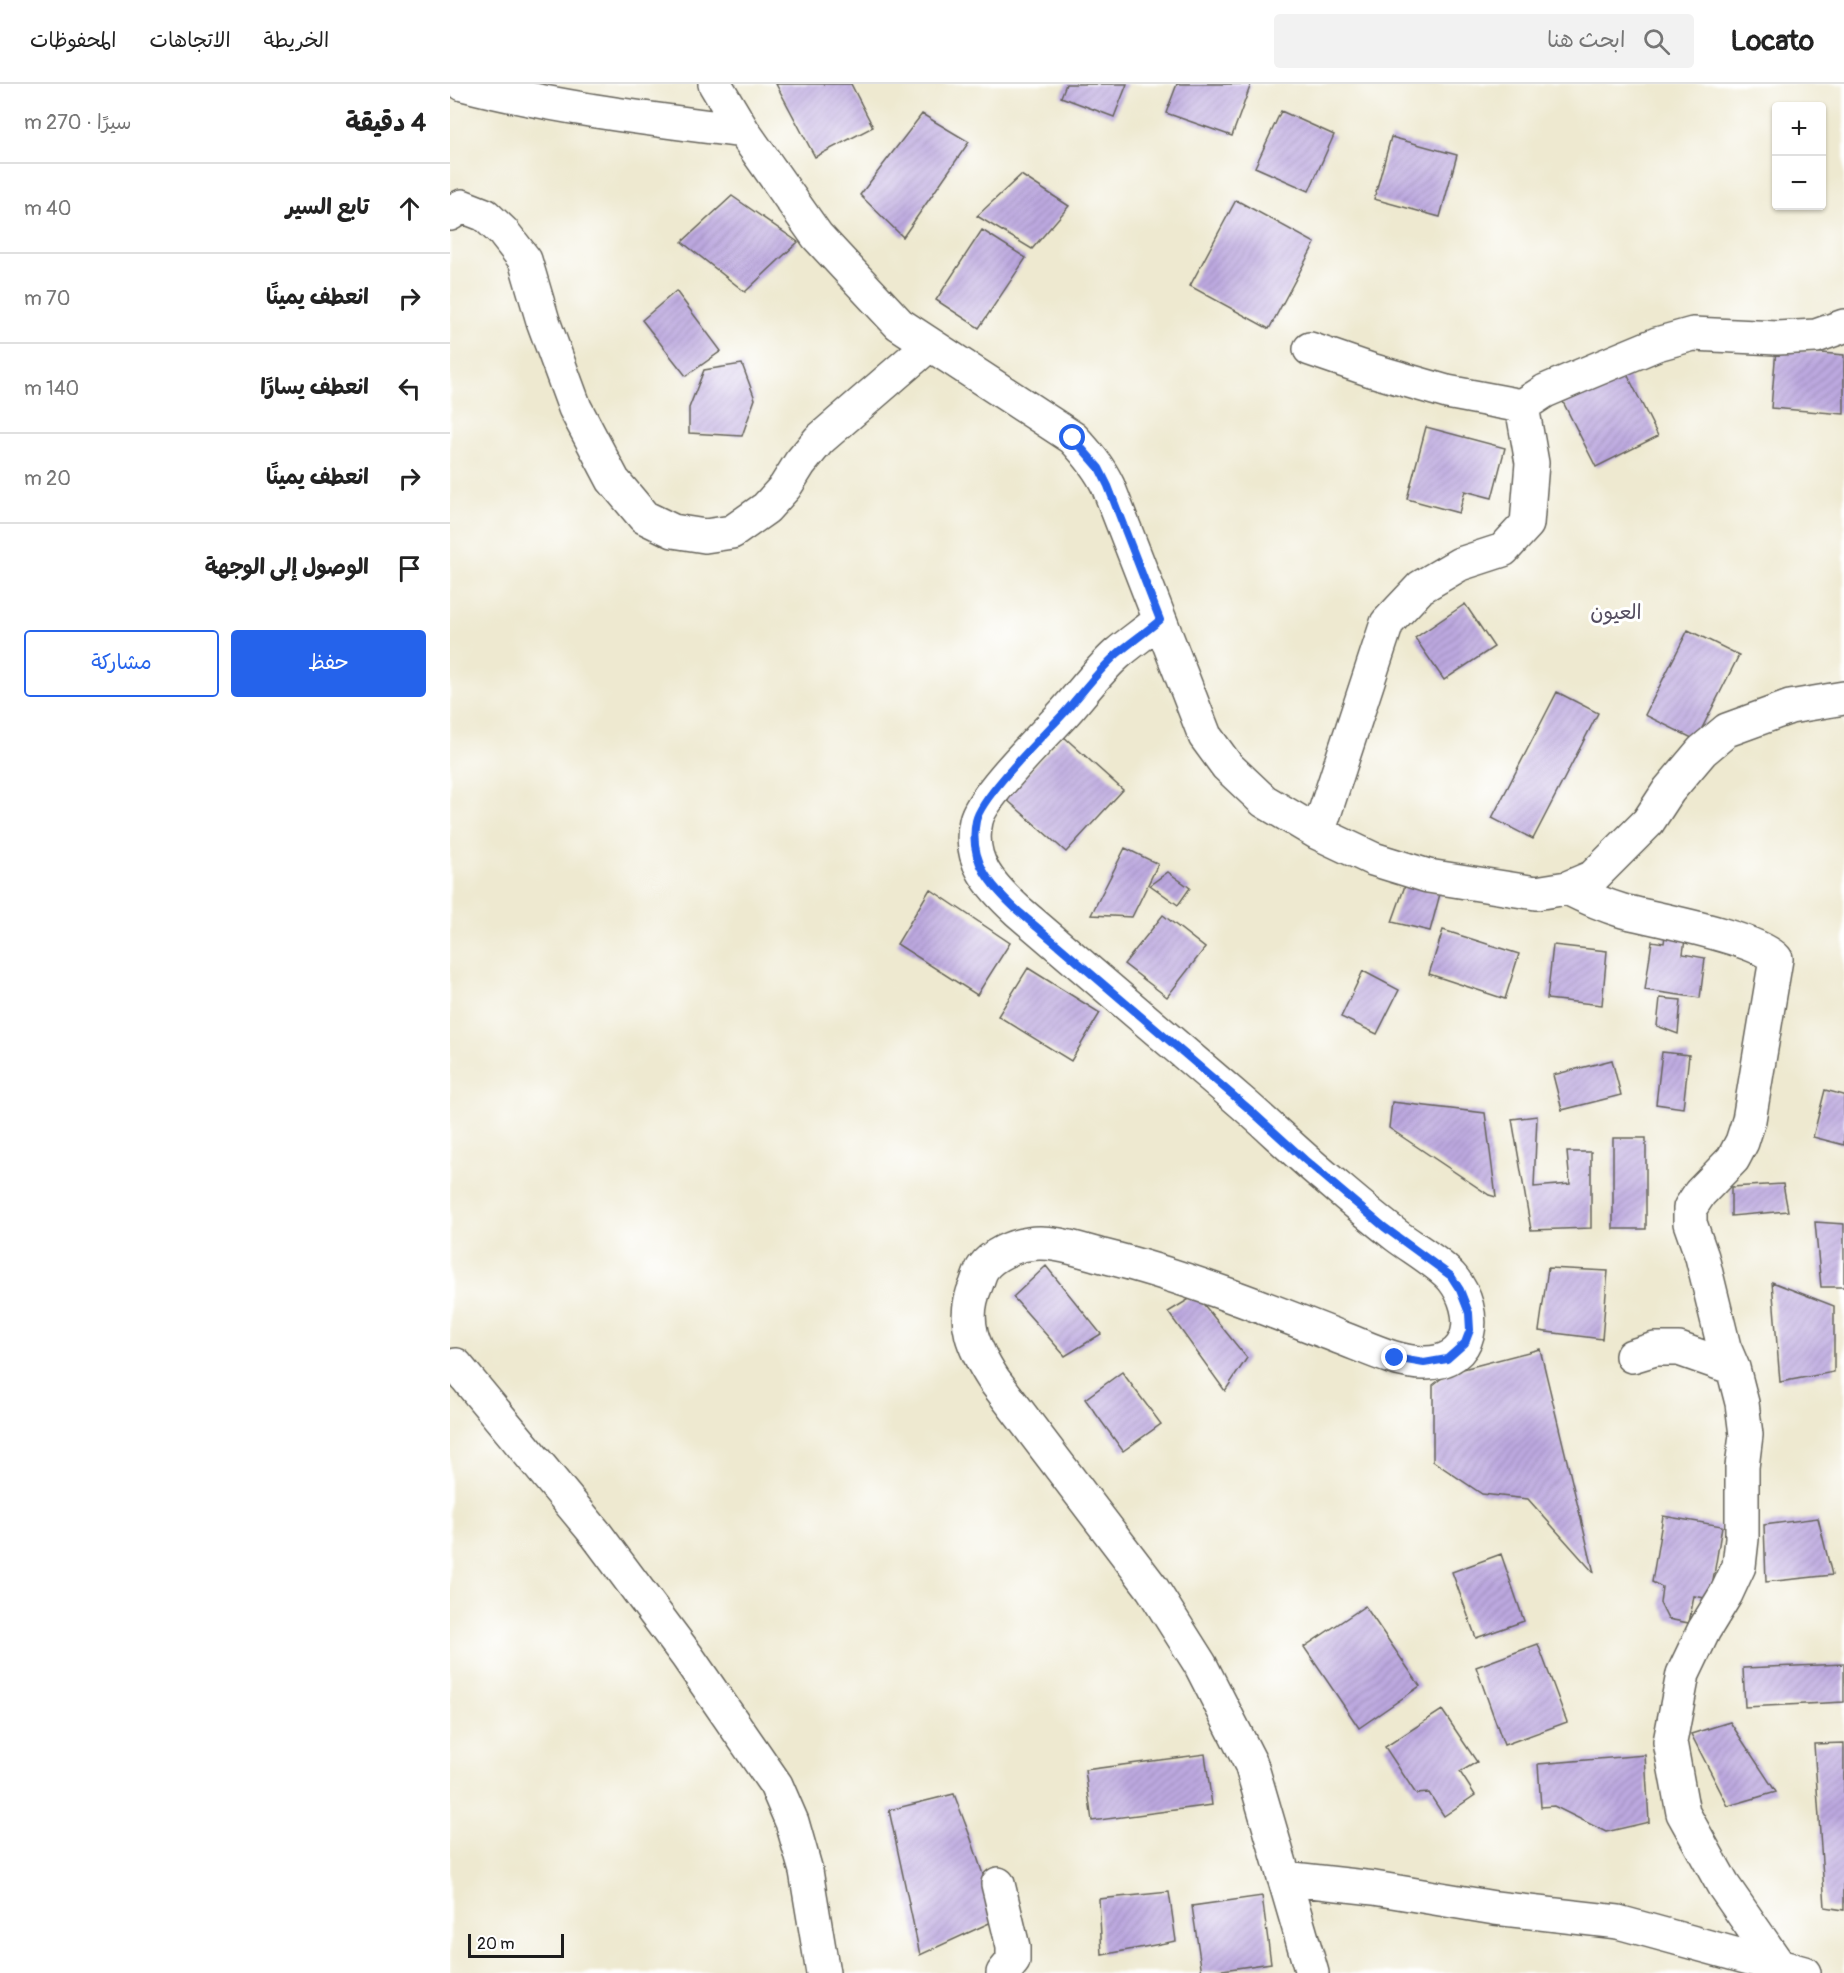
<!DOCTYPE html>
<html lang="ar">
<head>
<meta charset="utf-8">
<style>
	:root { --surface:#fff; --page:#f2f2f2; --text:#222; --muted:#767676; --line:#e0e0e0; --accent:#2563eb }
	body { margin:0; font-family:Pangolin,"Playpen Sans Arabic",sans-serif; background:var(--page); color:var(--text); direction:rtl }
	.controls { position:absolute; right:18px; top:18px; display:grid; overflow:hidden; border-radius:6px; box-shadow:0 2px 4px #0004 }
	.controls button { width:54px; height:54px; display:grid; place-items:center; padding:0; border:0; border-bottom:2px solid var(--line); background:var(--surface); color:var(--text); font:30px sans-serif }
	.scale { position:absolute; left:18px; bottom:15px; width:96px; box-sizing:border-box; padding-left:6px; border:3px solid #1c1c1c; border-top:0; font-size:16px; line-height:21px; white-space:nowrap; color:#1c1c1c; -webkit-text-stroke:4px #fff; paint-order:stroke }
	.stop { position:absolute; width:18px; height:18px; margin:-14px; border:4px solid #2563eb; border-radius:50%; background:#fff }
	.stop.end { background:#2563eb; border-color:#fff; box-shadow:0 2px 6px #0008 }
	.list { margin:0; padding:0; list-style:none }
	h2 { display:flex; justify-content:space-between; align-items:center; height:78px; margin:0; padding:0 24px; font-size:26px }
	h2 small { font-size:20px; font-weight:400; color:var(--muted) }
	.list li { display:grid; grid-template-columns:39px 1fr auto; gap:18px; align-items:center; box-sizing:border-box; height:90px; padding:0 24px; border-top:2px solid var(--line) }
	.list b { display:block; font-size:22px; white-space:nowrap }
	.list em { font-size:20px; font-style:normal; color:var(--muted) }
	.actions { display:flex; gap:12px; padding:18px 24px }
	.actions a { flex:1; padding:14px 0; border:2px solid var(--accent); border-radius:6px; text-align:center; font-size:21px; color:var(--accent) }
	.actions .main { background:var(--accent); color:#fff }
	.icon { flex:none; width:33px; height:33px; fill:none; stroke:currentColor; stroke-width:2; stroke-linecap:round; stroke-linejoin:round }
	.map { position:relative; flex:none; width:1394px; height:1889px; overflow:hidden; direction:ltr }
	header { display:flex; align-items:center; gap:36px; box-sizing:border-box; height:84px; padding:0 30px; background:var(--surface); border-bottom:2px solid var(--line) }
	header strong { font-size:28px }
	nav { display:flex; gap:33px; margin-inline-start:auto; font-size:21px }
	.search { width:420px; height:54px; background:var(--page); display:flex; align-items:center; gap:15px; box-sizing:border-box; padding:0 21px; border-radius:6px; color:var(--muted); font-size:22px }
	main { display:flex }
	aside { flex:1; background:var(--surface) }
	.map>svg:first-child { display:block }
	.building { fill:url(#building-hatch) }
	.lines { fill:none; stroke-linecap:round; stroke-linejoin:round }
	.minor-casing { stroke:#66645b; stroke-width:36 }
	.minor { stroke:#fff; stroke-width:33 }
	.route { stroke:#2563eb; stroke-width:8 }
	.labels { text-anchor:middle; stroke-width:6; stroke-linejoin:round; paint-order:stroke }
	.quarter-label { font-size:21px; fill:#544d60; stroke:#fff }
</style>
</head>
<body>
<header>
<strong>Locato</strong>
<div class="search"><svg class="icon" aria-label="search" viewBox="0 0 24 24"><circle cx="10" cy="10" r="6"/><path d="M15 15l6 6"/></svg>ابحث هنا</div>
<nav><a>الخريطة</a><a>الاتجاهات</a><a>المحفوظات</a></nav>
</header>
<main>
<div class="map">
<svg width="1394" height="1889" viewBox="0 0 1394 1889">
	<defs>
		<pattern id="building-hatch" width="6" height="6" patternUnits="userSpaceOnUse" patternTransform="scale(1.5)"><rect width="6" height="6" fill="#bca8df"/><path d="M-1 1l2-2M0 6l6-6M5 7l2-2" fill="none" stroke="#a190bf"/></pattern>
	</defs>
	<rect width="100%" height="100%" fill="#fff"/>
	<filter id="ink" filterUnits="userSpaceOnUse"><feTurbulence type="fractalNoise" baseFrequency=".0167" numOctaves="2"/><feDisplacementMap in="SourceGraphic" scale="12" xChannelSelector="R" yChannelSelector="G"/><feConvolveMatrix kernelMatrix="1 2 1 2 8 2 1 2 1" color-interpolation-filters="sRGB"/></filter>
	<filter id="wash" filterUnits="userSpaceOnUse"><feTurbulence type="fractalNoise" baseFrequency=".008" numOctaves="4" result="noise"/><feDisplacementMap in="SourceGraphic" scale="24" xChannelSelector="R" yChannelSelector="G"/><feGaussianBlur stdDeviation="1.35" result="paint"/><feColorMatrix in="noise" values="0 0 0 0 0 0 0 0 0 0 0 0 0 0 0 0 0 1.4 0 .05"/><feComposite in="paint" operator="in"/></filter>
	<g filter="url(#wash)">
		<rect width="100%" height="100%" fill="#eee9d0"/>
		<g id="blocks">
			<path class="building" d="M 326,0 L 401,0 L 423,43 L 365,73 Z
				M 616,0 L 677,0 L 664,33 L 611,13 Z
				M 727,0 L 801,0 L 782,52 L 716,29 Z
				M 831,27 L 884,51 L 859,107 L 805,83 Z
				M 472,30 L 519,58 L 453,153 L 410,111 Z
				M 941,53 L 1007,71 L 990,133 L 924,115 Z
				M 571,91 L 619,122 L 582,165 L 527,132 Z
				M 282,112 L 348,158 L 295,208 L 232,158 Z
				M 786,116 L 865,159 L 819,245 L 740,202 Z
				M 532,146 L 576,174 L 529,244 L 486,216 Z
				M 226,207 L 271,267 L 236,292 L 192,236 Z
				M 1326,265 L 1394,271 L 1394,330 L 1321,324 Z
				M 292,280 L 305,315 L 292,352 L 239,349 L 239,324 L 254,286 Z
				M 1175,286 L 1208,352 L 1146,383 L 1113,318 Z
				M 976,343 L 1055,364 L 1042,414 L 1015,407 L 1009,429 L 957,415 Z
				M 1015,520 L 1044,563 L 994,596 L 965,554 Z
				M 1238,546 L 1289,571 L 1246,656 L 1195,631 Z
				M 1107,608 L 1148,629 L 1083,755 L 1042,734 Z
				M 613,652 L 673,706 L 616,768 L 555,714 Z
				M 675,764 L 708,780 L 682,833 L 641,831 Z
				M 718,788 L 740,804 L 728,821 L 700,801 Z
				M 956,799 L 990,810 L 980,847 L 942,838 Z
				M 480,805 L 560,859 L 527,911 L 447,860 Z
				M 713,831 L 755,864 L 717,913 L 674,880 Z
				M 1216,845 L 1236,848 L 1233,870 L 1255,874 L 1250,914 L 1195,906 L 1202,857 L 1214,859 Z
				M 993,846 L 1069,870 L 1055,915 L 979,890 Z
				M 1103,861 L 1157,867 L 1152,921 L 1097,915 Z
				M 578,884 L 650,929 L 621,977 L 548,932 Z
				M 913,887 L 949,906 L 927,950 L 891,933 Z
				M 1210,914 L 1231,916 L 1228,950 L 1207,942 Z
				M 1212,968 L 1239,971 L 1233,1024 L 1206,1020 Z
				M 1162,976 L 1171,1011 L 1112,1026 L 1103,991 Z
				M 1375,1006 L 1394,1011 L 1394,1061 L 1363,1053 Z
				M 942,1018 L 1035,1029 L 1046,1113 L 1039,1111 L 939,1044 Z
				M 1087,1032 L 1084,1103 L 1120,1100 L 1117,1068 L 1141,1068 L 1141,1144 L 1081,1146 L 1062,1035 Z
				M 1163,1054 L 1196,1054 L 1196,1145 L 1163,1145 Z
				M 1333,1100 L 1338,1127 L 1281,1132 L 1281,1103 Z
				M 1365,1138 L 1394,1140 L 1394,1203 L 1371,1203 Z
				M 596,1182 L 651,1250 L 615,1272 L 563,1213 Z
				M 1098,1184 L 1158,1187 L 1152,1255 L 1089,1247 Z
				M 1322,1198 L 1384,1222 L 1384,1288 L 1330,1298 Z
				M 746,1211 L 797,1274 L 775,1307 L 718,1228 Z
				M 1090,1265 L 1144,1489 L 1078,1415 L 1032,1410 L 983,1377 L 983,1301 L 998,1289 Z
				M 672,1288 L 711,1340 L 673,1367 L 635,1315 Z
				M 1213,1432 L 1272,1442 L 1260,1515 L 1244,1512 L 1239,1539 L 1218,1535 L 1210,1519 L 1212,1503 L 1202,1498 Z
				M 1368,1434 L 1382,1491 L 1316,1498 L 1314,1441 Z
				M 1051,1470 L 1074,1537 L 1026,1554 L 1002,1488 Z
				M 915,1522 L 970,1602 L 909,1644 L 854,1563 Z
				M 1088,1560 L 1117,1638 L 1054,1661 L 1026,1583 Z
				M 1394,1580 L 1394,1618 L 1295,1623 L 1293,1584 Z
				M 992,1626 L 1027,1678 L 1010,1688 L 1025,1711 L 994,1732 L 979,1709 L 966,1710 L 935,1663 Z
				M 1280,1638 L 1326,1708 L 1278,1722 L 1241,1650 Z
				M 1394,1659 L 1394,1826 L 1375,1823 L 1364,1660 Z
				M 755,1670 L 762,1721 L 642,1737 L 635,1686 Z
				M 1195,1671 L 1199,1738 L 1156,1748 L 1104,1722 L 1091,1723 L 1088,1680 Z
				M 504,1710 L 520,1752 L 548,1835 L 470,1871 L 439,1726 Z
				M 719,1808 L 726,1857 L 652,1871 L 649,1815 Z
				M 812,1812 L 821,1879 L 752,1889 L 742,1822 Z"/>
		</g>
	</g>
	<g filter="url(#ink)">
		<use href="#blocks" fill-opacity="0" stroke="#66645b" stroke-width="1.5"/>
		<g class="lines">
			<defs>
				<path id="minor" d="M 13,0 C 105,24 199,35 293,47
					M 265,0 L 293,47 L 367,152 L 449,240 L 623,354 C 637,369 649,383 658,402 L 755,652 L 777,682 L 814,717 L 868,749 L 923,775 L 978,792 L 1086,809 L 1117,804 L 1143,793 L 1198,738 L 1219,706 L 1252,667 L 1277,646 L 1340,623 L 1394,614
					M 0,130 L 12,122 L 35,131 L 53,148 L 75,176 L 93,237 L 125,324 L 163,396 L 194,433 L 223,447 L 255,452 L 282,448 L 316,424 L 335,403 L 350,379 L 369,356 L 479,261
					M 860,265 L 921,286 L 997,308 L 1072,322
					M 710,536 C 696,548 681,558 667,570 C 648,587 632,609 615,628 C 596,649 531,712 526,737 C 517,777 541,802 568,827 C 644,892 721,957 797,1023 C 822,1045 847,1069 873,1091 C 898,1112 922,1133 947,1152 C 963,1164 992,1181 1003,1195 C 1029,1228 1025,1279 975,1279 C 946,1279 916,1263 889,1253 C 812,1223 734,1192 653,1172 C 629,1166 603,1156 578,1160 C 563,1162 542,1171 533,1184 C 530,1188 528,1196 526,1201 C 510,1237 524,1265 544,1296 L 702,1504 L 750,1580 L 801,1680 L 862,1889
					M 868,749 L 937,539 L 971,503 L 1010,480 L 1053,466 L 1077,440 L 1082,379 L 1072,322 L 1095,307 L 1130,292 L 1207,260 L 1243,250 L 1327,254 L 1366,252 L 1394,242
					M 1117,804 C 1135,813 1153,821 1173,827 C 1205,835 1306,853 1326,875 L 1299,1036 L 1292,1058 L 1283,1075 L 1250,1109 L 1240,1124 L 1240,1139 L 1252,1173 L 1274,1263 L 1283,1284 L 1292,1319 L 1296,1351 L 1292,1383 L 1292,1455 L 1289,1482 L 1276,1510 L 1254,1546 L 1233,1590 L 1220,1658 L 1233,1729 L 1273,1801 L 1329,1882
					M 1182,1272 L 1205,1265 L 1229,1265 L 1283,1284
					M 6,1281 L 146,1450 L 237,1572 L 326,1701 L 342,1738 L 356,1787 L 373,1889
					M 834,1794 L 924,1804 L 1045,1824 L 1168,1838 L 1354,1889
					M 548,1800 L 563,1863 L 563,1877 L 553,1889"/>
			</defs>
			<use href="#minor" class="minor-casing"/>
			<use href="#minor" class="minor"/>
		</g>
	</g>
	<g class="lines" filter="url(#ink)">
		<path class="route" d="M 623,354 L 649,384 L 658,402 L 710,536 C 696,548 681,558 667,570 C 648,587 632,609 615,628 C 596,649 531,712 526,737 C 518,777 541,802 568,827 L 799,1025 L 855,1076 L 934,1143 L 1001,1192 L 1010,1206 L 1019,1229 L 1020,1246 L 1015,1259 L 997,1275 L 974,1279 L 945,1274"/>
	</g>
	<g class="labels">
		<g class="quarter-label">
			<text x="1166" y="535">العيون</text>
		</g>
	</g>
</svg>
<div class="controls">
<button>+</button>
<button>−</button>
</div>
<div class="scale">20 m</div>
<div class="stop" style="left:623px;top:354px"></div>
<div class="stop end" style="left:945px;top:1274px"></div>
</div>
<aside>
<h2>4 دقيقة<small>سيرًا · 270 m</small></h2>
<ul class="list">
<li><svg class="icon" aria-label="ahead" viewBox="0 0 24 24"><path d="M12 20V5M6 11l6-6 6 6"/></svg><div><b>تابع السير</b></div><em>40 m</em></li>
<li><svg class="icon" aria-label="right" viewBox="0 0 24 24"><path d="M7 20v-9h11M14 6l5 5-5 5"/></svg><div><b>انعطف يمينًا</b></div><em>70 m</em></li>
<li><svg class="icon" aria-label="left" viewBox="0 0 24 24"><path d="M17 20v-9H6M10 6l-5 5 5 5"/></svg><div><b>انعطف يسارًا</b></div><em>140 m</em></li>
<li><svg class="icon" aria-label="right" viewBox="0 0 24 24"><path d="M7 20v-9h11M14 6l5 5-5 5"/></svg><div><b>انعطف يمينًا</b></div><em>20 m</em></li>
<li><svg class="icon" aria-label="arrive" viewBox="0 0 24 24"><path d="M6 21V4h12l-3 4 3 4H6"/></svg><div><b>الوصول إلى الوجهة</b></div></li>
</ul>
<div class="actions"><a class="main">حفظ</a><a>مشاركة</a></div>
</aside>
</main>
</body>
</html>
